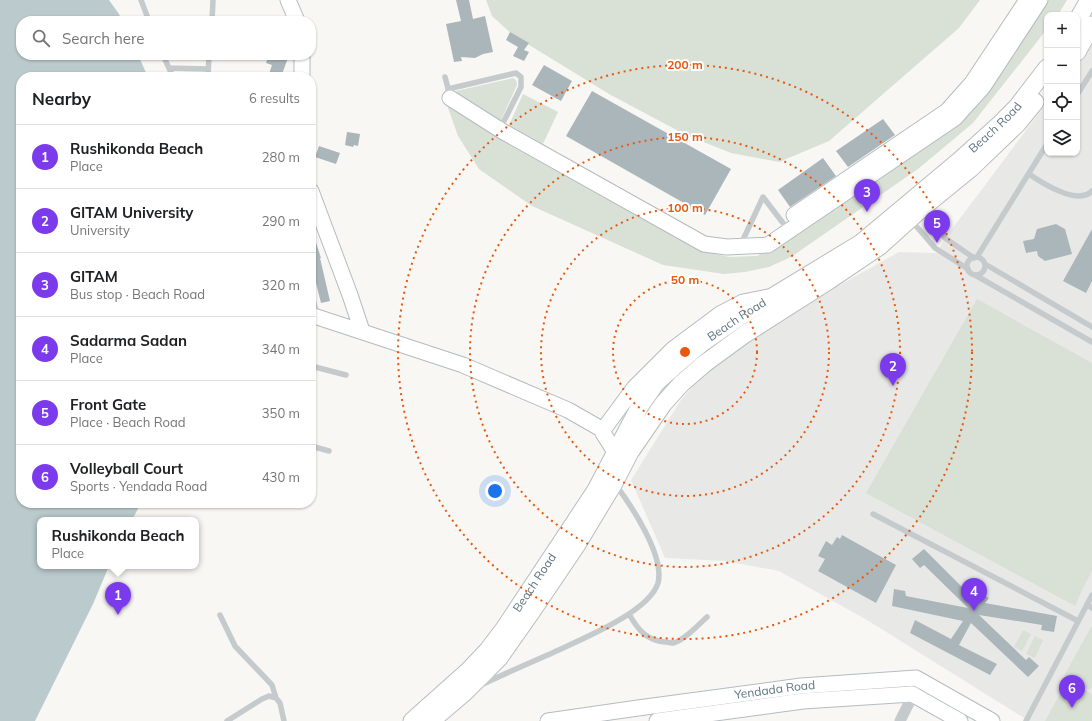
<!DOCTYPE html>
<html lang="en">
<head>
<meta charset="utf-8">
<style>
	:root { --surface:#fff; --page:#f6f6f6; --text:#202124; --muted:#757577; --line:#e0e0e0; --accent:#7c3aed }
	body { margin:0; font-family:Mulish,sans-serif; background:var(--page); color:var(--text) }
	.controls { position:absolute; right:12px; top:12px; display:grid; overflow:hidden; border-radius:8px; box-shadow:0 1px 3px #0004 }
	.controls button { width:36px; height:36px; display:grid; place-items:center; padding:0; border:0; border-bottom:1px solid var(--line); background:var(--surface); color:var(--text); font:20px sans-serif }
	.you { position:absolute; left:495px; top:491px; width:14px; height:14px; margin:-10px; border:3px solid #fff; border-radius:50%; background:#1a73e8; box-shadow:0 0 0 6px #1a73e833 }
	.badge { display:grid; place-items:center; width:26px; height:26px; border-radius:50%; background:var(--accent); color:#fff; font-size:13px; font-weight:700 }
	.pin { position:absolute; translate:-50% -33px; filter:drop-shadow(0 1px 2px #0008) }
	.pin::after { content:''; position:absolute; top:21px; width:14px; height:12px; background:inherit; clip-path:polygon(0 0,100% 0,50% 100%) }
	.popup { position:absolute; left:37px; top:517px; width:162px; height:52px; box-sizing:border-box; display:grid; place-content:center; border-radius:8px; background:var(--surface); filter:drop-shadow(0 1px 3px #0005); font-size:13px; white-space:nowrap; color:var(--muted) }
	.popup b { font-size:15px; color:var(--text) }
	.popup::after { content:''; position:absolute; left:50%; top:100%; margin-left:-8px; border:8px solid transparent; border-top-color:var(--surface) }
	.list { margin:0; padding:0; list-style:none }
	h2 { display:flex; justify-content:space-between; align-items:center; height:52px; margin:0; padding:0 16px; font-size:17px }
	h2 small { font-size:13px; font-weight:400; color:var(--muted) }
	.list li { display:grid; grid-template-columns:26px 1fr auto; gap:12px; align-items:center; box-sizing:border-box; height:64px; padding:0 16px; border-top:1px solid var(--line) }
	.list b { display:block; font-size:15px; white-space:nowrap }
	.list p { margin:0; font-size:13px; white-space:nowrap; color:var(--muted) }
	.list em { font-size:13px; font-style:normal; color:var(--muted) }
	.icon { flex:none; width:22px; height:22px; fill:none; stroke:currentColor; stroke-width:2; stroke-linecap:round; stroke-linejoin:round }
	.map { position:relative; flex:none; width:1092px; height:721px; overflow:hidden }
	.search { position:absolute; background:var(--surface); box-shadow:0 1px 3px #0004; left:16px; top:16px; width:300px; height:44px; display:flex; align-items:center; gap:10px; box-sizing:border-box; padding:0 14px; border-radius:16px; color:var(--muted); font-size:15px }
	.panel { position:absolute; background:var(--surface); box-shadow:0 1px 3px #0004; left:16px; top:72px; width:300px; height:436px; border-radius:16px }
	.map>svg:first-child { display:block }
	.built { fill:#e8e9e7 }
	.green { fill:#d9e0d5 }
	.water { fill:#bbcacd }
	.building { fill:#abb6ba }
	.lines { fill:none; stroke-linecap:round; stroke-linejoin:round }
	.secondary-casing { stroke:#b4bcc0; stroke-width:17 }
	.primary-casing { stroke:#b8bdc0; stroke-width:19 }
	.lane { stroke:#c5cacd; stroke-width:5.5 }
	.street { stroke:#c5cacd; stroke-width:11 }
	.secondary { stroke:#fff; stroke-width:15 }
	.primary { stroke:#fff; stroke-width:17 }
	.ring { fill:none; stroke:#e8590c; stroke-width:2; stroke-dasharray:2 4 }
	.labels { text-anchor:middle; stroke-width:4; stroke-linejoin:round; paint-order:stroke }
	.street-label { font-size:12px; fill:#607682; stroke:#fff }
	.centre { fill:#e8590c; stroke:#fff; stroke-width:2 }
	.ring-label { font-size:12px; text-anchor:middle; font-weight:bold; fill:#e8590c; stroke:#fff; stroke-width:4; stroke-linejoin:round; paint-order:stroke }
</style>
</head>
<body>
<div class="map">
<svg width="1092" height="721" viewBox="0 0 1092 721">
	<rect width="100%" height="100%" fill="#f8f7f4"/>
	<path class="built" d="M 1092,40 L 1092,721 L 1029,721 L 867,620 L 779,571 L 725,561 L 665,558 L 631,480 L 681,400 L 705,372 L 782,317 L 899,252 L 937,253 L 945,238 L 986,184 L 1047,102 L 1047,153 L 1077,153 L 1077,61 Z"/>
	<path class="green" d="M 486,0 L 980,0 L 959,28 L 829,141 L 779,162 L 731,153 L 686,135 L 609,94 L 513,35 L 492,16 Z
		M 1047,0 L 1067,0 L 1058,15 L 1047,15 L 1047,29 L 973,123 L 918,169 L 791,257 L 769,267 L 745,272 L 724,274 L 663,265 L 532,206 L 479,169 L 458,136 L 447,105 L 662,229 L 702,251 L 729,257 L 757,256 L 784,242 L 936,137 Z
		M 513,78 L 516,80 L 517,85 L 501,120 L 499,122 L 462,98 L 456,91 Z
		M 523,94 L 558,112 L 543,144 L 509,125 Z
		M 977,299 L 1092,363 L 1092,571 L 1084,586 L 1075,606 L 866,493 Z
		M 1091,627 L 1092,628 L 1092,687 L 1090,690 L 1064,676 Z
		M 1023,630 L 1031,634 L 1022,651 L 1014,647 Z
		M 1035,636 L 1043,640 L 1035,658 L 1026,654 Z
		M 1067,681 L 1092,694 L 1092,721 L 1045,721 Z"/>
	<path class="water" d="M 0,0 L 109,0 L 119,14 L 122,21 L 21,21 L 21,55 L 138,55 L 148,77 L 21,77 L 21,503 L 141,503 L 132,520 L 40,520 L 40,566 L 109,566 L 93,604 L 35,721 L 0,721 Z"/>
	<path class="building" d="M 456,0 L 469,0 L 473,19 L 485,16 L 493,52 L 483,54 L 475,58 L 461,57 L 462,61 L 454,62 L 446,24 L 461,21 Z
		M 510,32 L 529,43 L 524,50 L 529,52 L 524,61 L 513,56 L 518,47 L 506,40 Z
		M 269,55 L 289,55 L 281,77 L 268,77 L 272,65 L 266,63 Z
		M 544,65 L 572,81 L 561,101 L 532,85 Z
		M 592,91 L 731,169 L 705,215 L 566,136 Z
		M 883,119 L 895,135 L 848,167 L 836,151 Z
		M 347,132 L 360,134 L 358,146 L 354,145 L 353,147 L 345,145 Z
		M 319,146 L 340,153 L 336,164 L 315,157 Z
		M 823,158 L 836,176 L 790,207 L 778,190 Z
		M 1056,224 L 1065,229 L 1072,254 L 1045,261 L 1038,256 L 1037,251 L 1026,253 L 1023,241 L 1034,239 L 1037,229 Z
		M 1092,229 L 1092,281 L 1086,293 L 1063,281 Z
		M 311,233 L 313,233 L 321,258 L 320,258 L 330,301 L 321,303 L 311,263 Z
		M 842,535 L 896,565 L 876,603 L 818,571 L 825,559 L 818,556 L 826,541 L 832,545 L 837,537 L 840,539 Z
		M 924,549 L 973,598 L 978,592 L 989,598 L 985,603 L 1057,616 L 1054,632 L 1041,630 L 1042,625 L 979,615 L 1026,660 L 1029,657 L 1039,666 L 1028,677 L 971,623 L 959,645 L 997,664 L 990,675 L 910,633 L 915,620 L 951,639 L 963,621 L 892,606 L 894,589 L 905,591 L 906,596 L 968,608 L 924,565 L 920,568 L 912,559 Z"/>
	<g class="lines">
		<defs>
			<g id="secondary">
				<path d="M 288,0 L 297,21"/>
				<path d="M 302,77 L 302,55"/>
				<path d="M 450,98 L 502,131 L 704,244 L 727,247 L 768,245 L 955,118 L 983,87 L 1040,0"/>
				<path d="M 311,191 L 350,295 L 362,331"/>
				<path d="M 794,215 L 947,111 L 972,83 L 1027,0"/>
				<path d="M 311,315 L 463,365 L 568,410 L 603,430"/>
				<path d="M 615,452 L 603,433 L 603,430 L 634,388 L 673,349 L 720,314 L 743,302 L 768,297"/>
				<path id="s1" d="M 548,721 L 638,708 L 801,686 L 916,678 L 992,721"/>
				<path d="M 657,721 L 803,701 L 912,694 L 960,721"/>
			</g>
			<g id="primary">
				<path d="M 1077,21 L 1089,0"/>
				<path d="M 1077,52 L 1092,25"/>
				<path id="s2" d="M 412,721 L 468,671 L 488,650 L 504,629 L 596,490 L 640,406 L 656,383 L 677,364 L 702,343 L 741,316 L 861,243 L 959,161 L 1000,124 L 1017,107 L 1047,68"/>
				<path d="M 431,721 L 465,692 L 499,658 L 532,611 L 576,546 L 614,483 L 630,452 L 663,404 L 682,383 L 704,364 L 745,334 L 828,281 L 880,246 L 921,209 L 970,169 L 1018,123 L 1035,102"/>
			</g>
		</defs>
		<use href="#secondary" class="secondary-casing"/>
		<use href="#primary" class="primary-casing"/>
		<path class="lane" d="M 141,0 L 149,21
			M 212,21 L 213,0
			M 163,55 L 173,77
			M 169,68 L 208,69
			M 208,77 L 209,55
			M 445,77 L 449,92
			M 448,89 L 516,73 L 521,77 L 521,87 L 500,129
			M 1077,95 L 1092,71
			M 1029,174 C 1042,183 1078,206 1092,191
			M 923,211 L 945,238 L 974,258
			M 911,220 L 935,248 L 968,269
			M 741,244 L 763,197 L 783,223
			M 977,257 L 1047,144
			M967 266a9 9 0 1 1 18 0a9 9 0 1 1-18 0Z
			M 985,264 L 1092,327
			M 975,275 L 1092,342
			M 311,291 L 317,316
			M 311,366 L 346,375
			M 311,446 L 329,451
			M 873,514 L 1078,621
			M 1087,604 L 1092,608
			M 629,614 C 638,630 647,641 666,642 C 667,642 672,643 673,643 C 685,640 698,625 707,617
			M 220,615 L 235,646 L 272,685 L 276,698
			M 481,685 C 504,674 527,664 550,654 C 577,641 649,613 658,583 C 665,556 631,505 615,484
			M 227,721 L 262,699 L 269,696 L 276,698 L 280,703 L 284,721
			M 1026,721 L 1092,595"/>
		<path class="street" d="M 900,721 L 910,701 L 916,678"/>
		<use href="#secondary" class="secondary"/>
		<use href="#primary" class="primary"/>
	</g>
	<g class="ring">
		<circle cx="685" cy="352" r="72"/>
		<circle cx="685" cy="352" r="144"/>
		<circle cx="685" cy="352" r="215"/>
		<circle cx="685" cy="352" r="287"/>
	</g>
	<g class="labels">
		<g class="street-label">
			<text dy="4" stroke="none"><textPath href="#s2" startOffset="846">Beach Road</textPath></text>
			<text dy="4" stroke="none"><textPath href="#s2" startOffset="523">Beach Road</textPath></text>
			<text dy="4" stroke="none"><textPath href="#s2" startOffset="186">Beach Road</textPath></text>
			<text dy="4" stroke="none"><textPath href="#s1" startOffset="229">Yendada Road</textPath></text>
		</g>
	</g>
	<circle cx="685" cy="352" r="6" class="centre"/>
	<g class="ring-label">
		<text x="685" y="69">200 m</text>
		<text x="685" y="141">150 m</text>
		<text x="685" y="212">100 m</text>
		<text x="685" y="284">50 m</text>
	</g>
</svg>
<div class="controls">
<button>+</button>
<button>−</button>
<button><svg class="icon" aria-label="locate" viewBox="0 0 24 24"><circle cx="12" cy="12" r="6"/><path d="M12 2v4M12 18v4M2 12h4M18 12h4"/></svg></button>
<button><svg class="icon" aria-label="layers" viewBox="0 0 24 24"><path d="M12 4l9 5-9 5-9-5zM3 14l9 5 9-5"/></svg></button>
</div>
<div class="you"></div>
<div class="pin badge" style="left:118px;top:615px">1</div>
<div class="popup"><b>Rushikonda Beach</b>Place</div>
<div class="pin badge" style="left:893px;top:386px">2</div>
<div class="pin badge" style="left:867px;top:212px">3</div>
<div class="pin badge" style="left:974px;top:611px">4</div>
<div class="pin badge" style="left:937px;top:243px">5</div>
<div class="pin badge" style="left:1072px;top:708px">6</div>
<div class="search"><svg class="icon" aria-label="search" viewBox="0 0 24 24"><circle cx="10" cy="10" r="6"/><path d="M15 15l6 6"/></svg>Search here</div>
<section class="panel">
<h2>Nearby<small>6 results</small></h2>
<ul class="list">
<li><span class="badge">1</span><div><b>Rushikonda Beach</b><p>Place</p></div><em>280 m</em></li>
<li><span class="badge">2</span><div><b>GITAM University</b><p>University</p></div><em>290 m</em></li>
<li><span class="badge">3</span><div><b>GITAM</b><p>Bus stop · Beach Road</p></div><em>320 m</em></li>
<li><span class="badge">4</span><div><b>Sadarma Sadan</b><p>Place</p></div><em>340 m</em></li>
<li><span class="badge">5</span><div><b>Front Gate</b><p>Place · Beach Road</p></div><em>350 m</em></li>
<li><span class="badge">6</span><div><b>Volleyball Court</b><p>Sports · Yendada Road</p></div><em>430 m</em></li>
</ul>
</section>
</div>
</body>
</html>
